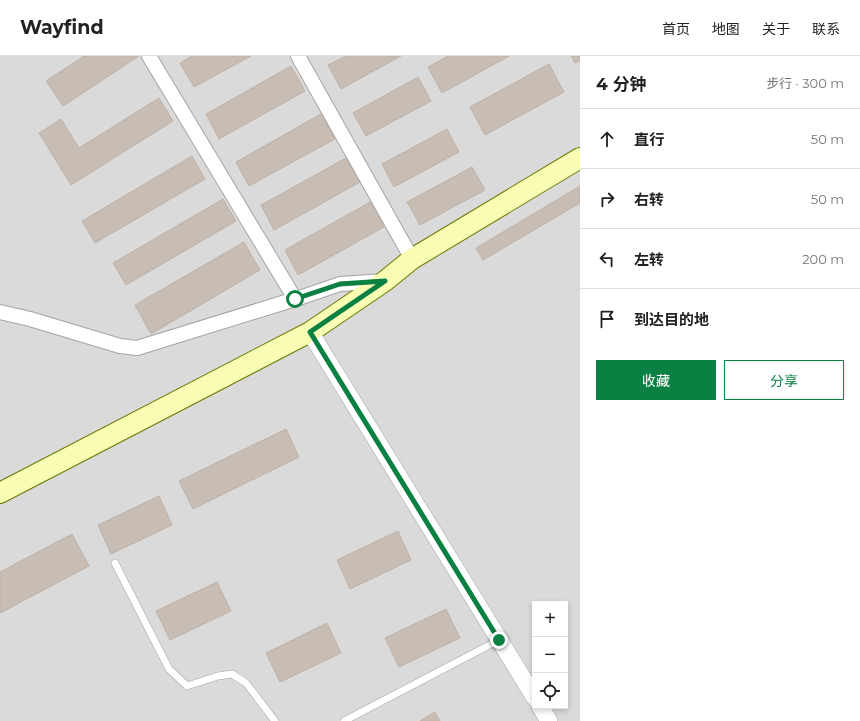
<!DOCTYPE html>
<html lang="zh">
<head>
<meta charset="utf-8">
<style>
	:root { --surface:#fff; --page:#f2f2f2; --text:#222; --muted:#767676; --line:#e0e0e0; --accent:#0b8043 }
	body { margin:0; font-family:Montserrat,"Noto Sans SC",sans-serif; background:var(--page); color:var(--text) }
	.controls { position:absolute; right:12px; bottom:12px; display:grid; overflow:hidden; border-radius:0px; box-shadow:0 2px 6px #0003 }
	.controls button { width:36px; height:36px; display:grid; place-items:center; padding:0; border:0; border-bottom:1px solid var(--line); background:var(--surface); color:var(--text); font:20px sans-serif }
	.stop { position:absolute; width:12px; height:12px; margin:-9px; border:3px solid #0b8043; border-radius:50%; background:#fff }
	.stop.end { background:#0b8043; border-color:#fff; box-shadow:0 1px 4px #0008 }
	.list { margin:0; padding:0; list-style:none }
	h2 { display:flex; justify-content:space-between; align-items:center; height:52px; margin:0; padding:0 16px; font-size:17px }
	h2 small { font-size:13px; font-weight:400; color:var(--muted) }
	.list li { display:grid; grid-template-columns:26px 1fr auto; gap:12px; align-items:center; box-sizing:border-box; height:60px; padding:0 16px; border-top:1px solid var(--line) }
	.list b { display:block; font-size:15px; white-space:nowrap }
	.list em { font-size:13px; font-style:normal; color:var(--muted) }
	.actions { display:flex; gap:8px; padding:12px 16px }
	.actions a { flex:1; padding:9px 0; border:1px solid var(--accent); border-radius:0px; text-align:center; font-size:14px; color:var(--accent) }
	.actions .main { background:var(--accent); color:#fff }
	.icon { flex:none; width:22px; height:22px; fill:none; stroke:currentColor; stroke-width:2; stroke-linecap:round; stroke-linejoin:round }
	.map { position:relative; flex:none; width:580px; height:665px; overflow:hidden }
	header { display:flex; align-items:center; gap:24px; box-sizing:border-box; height:56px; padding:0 20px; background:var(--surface); border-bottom:1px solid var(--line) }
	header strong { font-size:19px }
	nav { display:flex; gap:22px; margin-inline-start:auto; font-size:14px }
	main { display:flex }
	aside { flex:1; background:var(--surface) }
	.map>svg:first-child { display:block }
	.residential { fill:#dbdada; fill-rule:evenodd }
	.building { fill:#c7bdb5; stroke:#c1b1a4 }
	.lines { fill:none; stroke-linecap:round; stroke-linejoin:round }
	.service-casing { stroke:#a4a4a4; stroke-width:8 }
	.minor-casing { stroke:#a4a4a4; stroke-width:16 }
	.tertiary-casing { stroke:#a4a4a4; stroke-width:18 }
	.secondary-casing { stroke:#6a7800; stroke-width:22 }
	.service { stroke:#fff; stroke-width:7 }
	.minor { stroke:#fff; stroke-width:14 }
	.tertiary { stroke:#fff; stroke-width:17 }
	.secondary { stroke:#f8fdb3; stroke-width:20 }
	.route { stroke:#0b8043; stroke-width:5 }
</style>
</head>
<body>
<header>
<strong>Wayfind</strong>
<nav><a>首页</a><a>地图</a><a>关于</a><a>联系</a></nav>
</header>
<main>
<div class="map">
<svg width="580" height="665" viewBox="0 0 580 665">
	<rect width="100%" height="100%" fill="#efebe2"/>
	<path class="residential" d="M 0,0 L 580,0 L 580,665 L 0,665 ZM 535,548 L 565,548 L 565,650 L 535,650 Z"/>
	<path class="building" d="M 84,0 L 139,0 L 63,50 L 46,25 Z
		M 192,0 L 251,0 L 194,31 L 180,7 Z
		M 346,0 L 401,0 L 341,33 L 328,9 Z
		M 448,0 L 509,0 L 442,37 L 428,11 Z
		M 571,0 L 580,0 L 580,5 L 575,7 Z
		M 549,8 L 564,36 L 485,79 L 470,51 Z
		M 291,10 L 305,35 L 219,83 L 206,58 Z
		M 418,21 L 431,45 L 366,80 L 353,57 Z
		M 159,42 L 173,65 L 71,129 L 39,77 L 61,63 L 79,92 Z
		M 321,58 L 335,83 L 249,130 L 236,106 Z
		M 447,73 L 459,96 L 394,131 L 382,108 Z
		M 192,100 L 205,123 L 95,187 L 82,165 Z
		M 346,102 L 360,126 L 274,174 L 261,149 Z
		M 472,111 L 485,134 L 420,169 L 407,146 Z
		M 580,130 L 580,147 L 483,204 L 476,192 Z
		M 223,143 L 236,165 L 126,229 L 113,207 Z
		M 370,146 L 384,171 L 298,219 L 285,194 Z
		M 244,186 L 260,214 L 151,278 L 135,249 Z
		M 286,373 L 299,401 L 193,453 L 179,425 Z
		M 159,440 L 172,469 L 111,498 L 98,469 Z
		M 398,475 L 411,504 L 350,533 L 337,504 Z
		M 72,478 L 89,510 L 0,557 L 0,516 Z
		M 217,526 L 231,555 L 170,584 L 156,555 Z
		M 446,553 L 460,582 L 399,611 L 385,582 Z
		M 327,567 L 341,597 L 280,626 L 266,597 Z
		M 435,656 L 440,665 L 420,665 Z"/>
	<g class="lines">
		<defs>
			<path id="service" d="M 115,507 L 169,613 L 187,630 L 218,620 L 232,618 L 246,627 L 275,665
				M 344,665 L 499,584"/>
			<path id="minor" d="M 149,0 L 295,243
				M 298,0 L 412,203
				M 0,256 L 30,263 L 120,290 L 137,292 L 302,241 L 340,228 L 385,225"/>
			<path id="tertiary" d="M 310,276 L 535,642
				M 540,650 L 549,665"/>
			<path id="secondary" d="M 0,437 L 310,276 L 385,225 L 412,203 L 580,102"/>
		</defs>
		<use href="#service" class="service-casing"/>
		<use href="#minor" class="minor-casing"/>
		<use href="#tertiary" class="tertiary-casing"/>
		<use href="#secondary" class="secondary-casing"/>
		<use href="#service" class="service"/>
		<use href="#minor" class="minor"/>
		<use href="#tertiary" class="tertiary"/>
		<use href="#secondary" class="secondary"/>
	</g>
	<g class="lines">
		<path class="route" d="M 295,243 L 340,228 L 385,225 L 310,276 L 499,584"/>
	</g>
</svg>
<div class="controls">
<button>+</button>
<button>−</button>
<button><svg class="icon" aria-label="locate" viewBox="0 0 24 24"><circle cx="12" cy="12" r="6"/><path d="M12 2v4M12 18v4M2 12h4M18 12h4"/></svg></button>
</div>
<div class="stop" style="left:295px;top:243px"></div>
<div class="stop end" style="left:499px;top:584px"></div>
</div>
<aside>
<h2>4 分钟<small>步行 · 300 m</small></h2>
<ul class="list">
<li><svg class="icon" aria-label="ahead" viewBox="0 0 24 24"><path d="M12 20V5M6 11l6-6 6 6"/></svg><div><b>直行</b></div><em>50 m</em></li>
<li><svg class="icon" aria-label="right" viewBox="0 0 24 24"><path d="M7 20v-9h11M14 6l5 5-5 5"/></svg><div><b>右转</b></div><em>50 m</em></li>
<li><svg class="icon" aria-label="left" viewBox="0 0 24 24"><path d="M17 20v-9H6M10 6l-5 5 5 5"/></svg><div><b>左转</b></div><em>200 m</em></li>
<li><svg class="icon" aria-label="arrive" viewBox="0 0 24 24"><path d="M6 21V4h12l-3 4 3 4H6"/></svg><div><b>到达目的地</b></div></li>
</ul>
<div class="actions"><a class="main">收藏</a><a>分享</a></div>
</aside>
</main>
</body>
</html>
